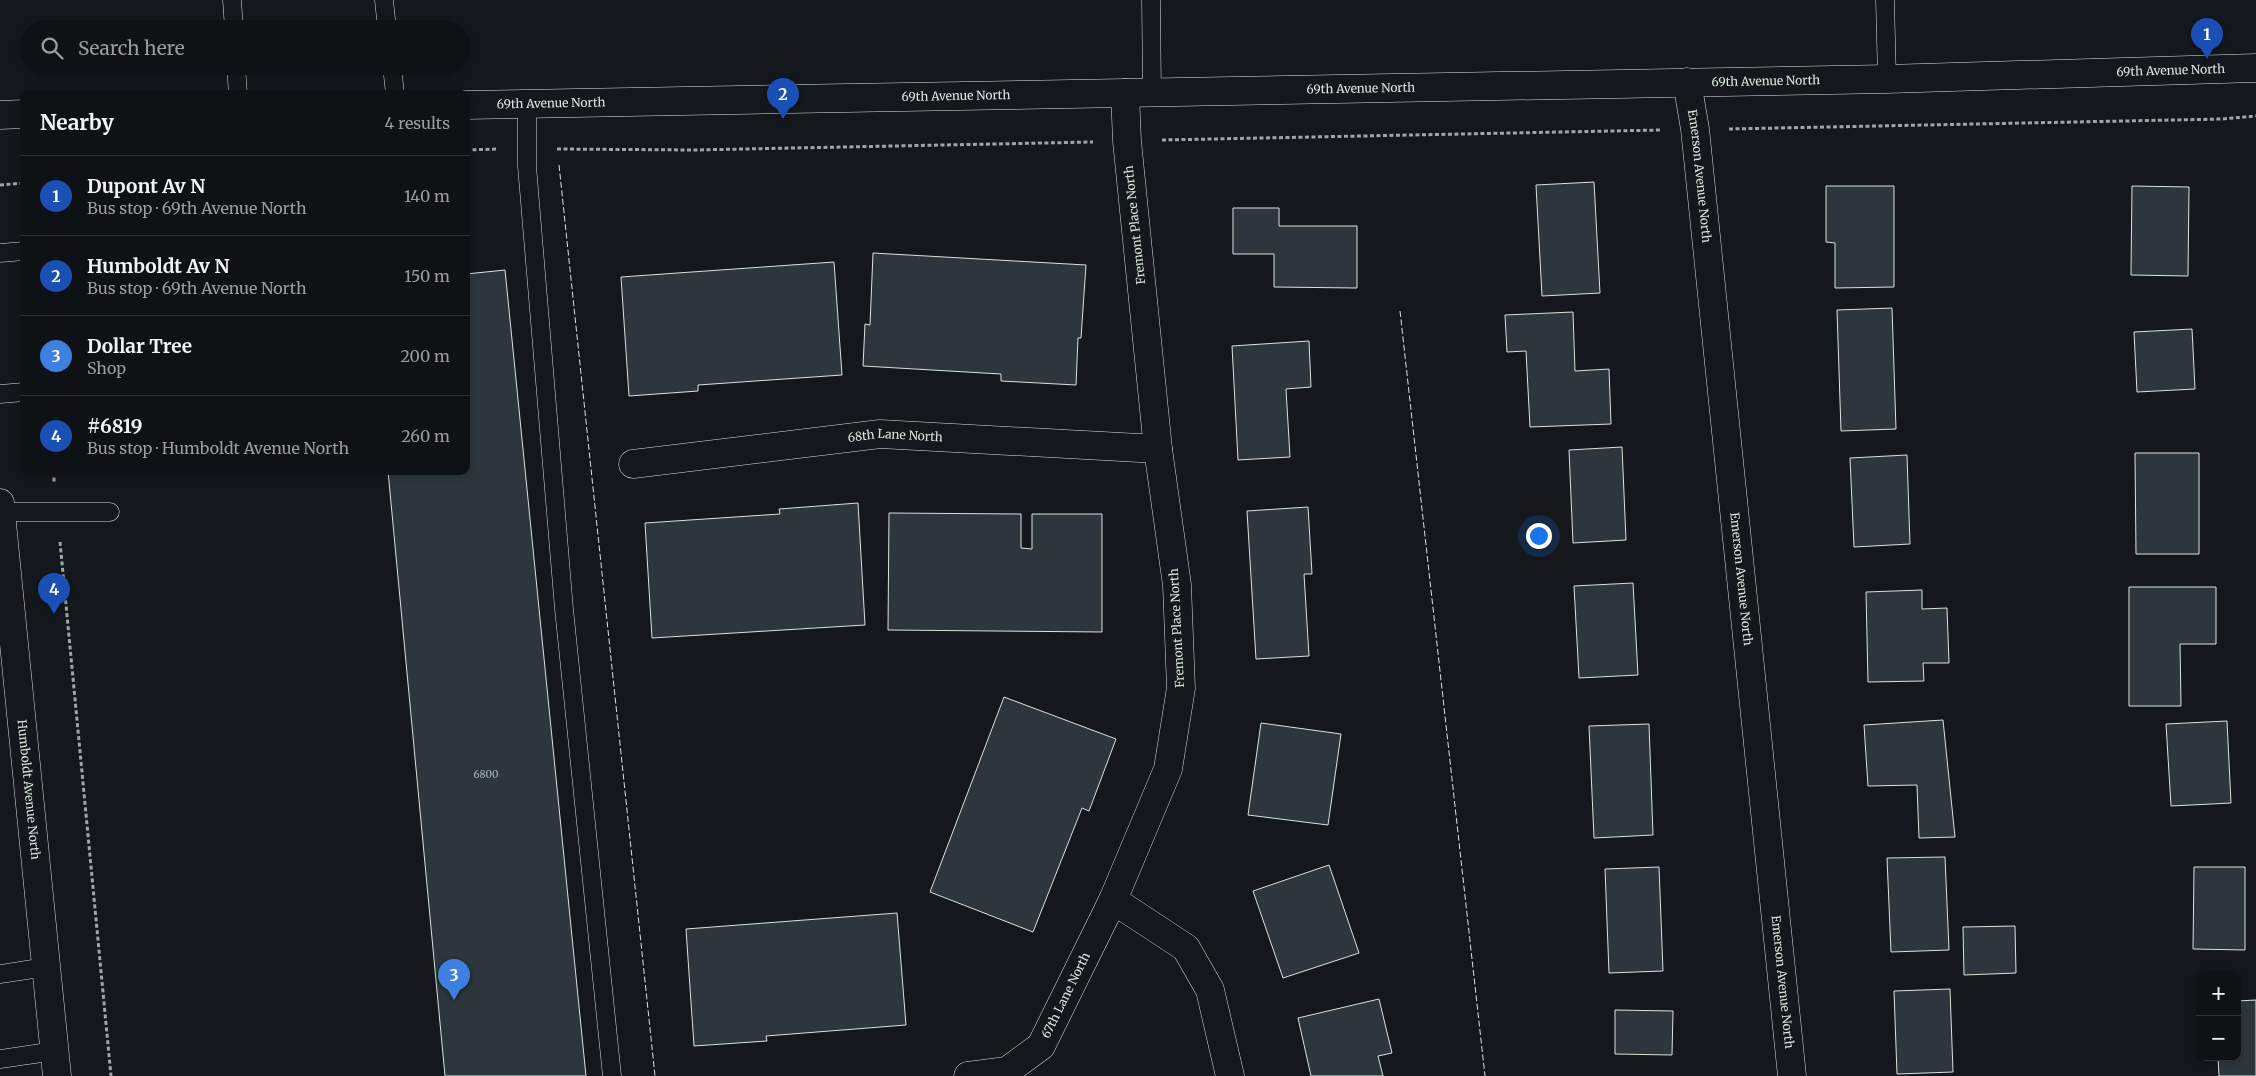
<!DOCTYPE html>
<html lang="en">
<head>
<meta charset="utf-8">
<style>
	:root { --surface:#0f1215; --page:#181b1e; --text:#f1f3f6; --muted:#9b9ea0; --line:#2f3234; --accent:#ffb74d }
	body { margin:0; font-family:Merriweather,serif; background:var(--page); color:var(--text) }
	.controls { position:absolute; right:15px; bottom:15px; display:grid; overflow:hidden; border-radius:10px; box-shadow:0 2px 8px #0003 }
	.controls button { width:45px; height:45px; display:grid; place-items:center; padding:0; border:0; border-bottom:1px solid var(--line); background:var(--surface); color:var(--text); font:25px sans-serif }
	.you { position:absolute; left:1538px; top:535px; width:18px; height:18px; margin:-12px; border:4px solid #fff; border-radius:50%; background:#1a73e8; box-shadow:0 0 0 8px #1a73e833 }
	.badge { display:grid; place-items:center; width:32px; height:32px; border-radius:50%; background:var(--accent); color:#fff; font-size:16px; font-weight:700 }
	.pin { position:absolute; translate:-50% -41px; filter:drop-shadow(0 1px 2px #0008) }
	.pin::after { content:''; position:absolute; top:26px; width:18px; height:15px; background:inherit; clip-path:polygon(0 0,100% 0,50% 100%) }
	.list { margin:0; padding:0; list-style:none }
	h2 { display:flex; justify-content:space-between; align-items:center; height:65px; margin:0; padding:0 20px; font-size:21px }
	h2 small { font-size:16px; font-weight:400; color:var(--muted) }
	.list li { display:grid; grid-template-columns:32px 1fr auto; gap:15px; align-items:center; box-sizing:border-box; height:80px; padding:0 20px; border-top:1px solid var(--line) }
	.list b { display:block; font-size:19px; white-space:nowrap }
	.list p { margin:0; font-size:16px; white-space:nowrap; color:var(--muted) }
	.list em { font-size:16px; font-style:normal; color:var(--muted) }
	.icon { flex:none; width:28px; height:28px; fill:none; stroke:currentColor; stroke-width:2; stroke-linecap:round; stroke-linejoin:round }
	.map { position:relative; flex:none; width:2256px; height:1076px; overflow:hidden }
	.search { position:absolute; background:var(--surface); box-shadow:0 2px 8px #0003; left:20px; top:20px; width:450px; height:55px; display:flex; align-items:center; gap:12px; box-sizing:border-box; padding:0 18px; border-radius:28px; color:var(--muted); font-size:19px }
	.panel { position:absolute; background:var(--surface); box-shadow:0 2px 8px #0003; left:20px; top:90px; width:450px; height:385px; border-radius:10px }
	.map>svg:first-child { display:block }
	.building { fill:#2c363c; stroke:#d8e6dc }
	.lines { fill:none; stroke-linecap:round; stroke-linejoin:round }
	.lane-casing { stroke:#d8e6dc; stroke-width:19 }
	.street-casing { stroke:#d8e6dc; stroke-width:29 }
	.secondary-casing { stroke:#d8e6dc; stroke-width:29 }
	.path { stroke:#9da8a2; stroke-width:3; stroke-dasharray:4 2.5; stroke-linecap:butt }
	.lane { stroke:#14181c; stroke-width:18 }
	.street { stroke:#14181c; stroke-width:28 }
	.secondary { stroke:#14181c; stroke-width:28 }
	.fence { stroke:#d8e6dc; stroke-width:1; stroke-dasharray:6 2.5; stroke-linecap:butt }
	.labels { text-anchor:middle; stroke-width:4; stroke-linejoin:round; paint-order:stroke }
	.number-label { font-size:10px; fill:#adbab4 }
	.street-label { font-size:12px; fill:#d8e6dc; stroke:#14181c }
</style>
</head>
<body>
<div class="map">
<svg width="2256" height="1076" viewBox="0 0 2256 1076">
	<rect width="100%" height="100%" fill="#14181c"/>
	<path class="building" d="M 1594,182 L 1600,293 L 1542,296 L 1536,185 Z
		M 1826,186 L 1894,186 L 1894,287 L 1835,288 L 1835,243 L 1826,242 Z
		M 2132,186 L 2189,187 L 2188,276 L 2131,275 Z
		M 1233,208 L 1279,208 L 1279,226 L 1357,226 L 1357,288 L 1274,287 L 1274,254 L 1233,254 Z
		M 873,253 L 1086,265 L 1081,338 L 1078,338 L 1076,385 L 1001,381 L 1001,374 L 863,366 L 865,324 L 870,325 Z
		M 834,262 L 842,375 L 698,385 L 698,391 L 629,396 L 621,277 Z
		M 505,270 L 586,1076 L 445,1076 L 388,471 L 466,471 L 466,274 Z
		M 1892,308 L 1896,429 L 1841,431 L 1837,310 Z
		M 1573,312 L 1575,371 L 1609,369 L 1611,424 L 1530,427 L 1526,351 L 1507,352 L 1505,315 Z
		M 2192,329 L 2195,389 L 2137,392 L 2134,332 Z
		M 1309,341 L 1311,387 L 1286,389 L 1290,457 L 1238,460 L 1232,346 Z
		M 1622,447 L 1626,540 L 1573,543 L 1569,450 Z
		M 2135,453 L 2199,453 L 2199,554 L 2136,554 Z
		M 1907,455 L 1910,544 L 1854,547 L 1850,458 Z
		M 858,503 L 865,625 L 652,638 L 645,523 L 780,514 L 779,509 Z
		M 1308,507 L 1312,574 L 1304,574 L 1309,656 L 1256,659 L 1247,511 Z
		M 889,513 L 1021,514 L 1021,548 L 1032,549 L 1032,514 L 1102,514 L 1102,632 L 888,630 Z
		M 1633,583 L 1638,675 L 1579,678 L 1574,586 Z
		M 2129,587 L 2216,587 L 2216,644 L 2180,644 L 2181,706 L 2129,706 Z
		M 1922,590 L 1922,609 L 1947,608 L 1949,663 L 1923,663 L 1924,681 L 1868,682 L 1866,592 Z
		M 1004,697 L 1116,739 L 1089,811 L 1082,808 L 1033,932 L 930,892 Z
		M 1943,720 L 1955,837 L 1919,838 L 1917,785 L 1868,786 L 1864,725 Z
		M 2227,721 L 2231,803 L 2171,806 L 2166,724 Z
		M 1261,723 L 1341,734 L 1328,825 L 1248,815 Z
		M 1649,724 L 1653,835 L 1594,838 L 1589,726 Z
		M 1945,857 L 1949,950 L 1891,952 L 1887,858 Z
		M 1329,865 L 1359,953 L 1283,978 L 1253,891 Z
		M 1659,867 L 1663,971 L 1609,973 L 1605,869 Z
		M 2194,867 L 2245,867 L 2245,950 L 2193,949 Z
		M 897,913 L 906,1025 L 766,1036 L 767,1041 L 694,1046 L 686,929 Z
		M 2015,926 L 2016,973 L 1964,975 L 1963,927 Z
		M 1950,989 L 1953,1072 L 1897,1074 L 1894,991 Z
		M 1379,999 L 1392,1053 L 1378,1056 L 1383,1076 L 1311,1076 L 1298,1018 Z
		M 2256,1000 L 2256,1076 L 2219,1076 L 2218,1057 L 2237,1057 L 2237,1001 Z
		M 1615,1010 L 1673,1011 L 1672,1055 L 1615,1054 Z"/>
	<g class="lines">
		<defs>
			<path id="lane" d="M 232,0 L 234,29
				M 384,0 L 387,29
				M 1151,0 L 1152,92
				M 1885,0 L 1887,79
				M 236,66 L 238,94
				M 392,66 L 395,94
				M 527,104 L 527,166 L 564,609 L 612,1076
				M 0,253 L 24,251
				M 0,394 L 24,392
				M 1,512 L 110,512
				M 0,974 L 46,967
				M 0,1059 L 55,1051"/>
			<g id="street">
				<path id="s1" d="M 1687,82 L 1695,129 L 1792,1076"/>
				<path id="s2" d="M 633,464 L 880,434 L 1158,449"/>
				<path d="M 1113,900 L 1186,948 L 1210,990 L 1230,1076"/>
				<path id="s3" d="M 968,1076 L 1007,1071 L 1041,1046 L 1113,900 L 1168,769 L 1181,688 L 1177,585 L 1158,449 L 1127,141 L 1125,93"/>
			</g>
			<g id="secondary">
				<path id="s4" d="M 466,105 L 1887,79 L 2256,68"/>
				<path d="M 0,115 L 24,114"/>
				<path id="s5" d="M 0,503 L 57,1076"/>
			</g>
		</defs>
		<use href="#lane" class="lane-casing"/>
		<use href="#street" class="street-casing"/>
		<use href="#secondary" class="secondary-casing"/>
		<path class="path" d="M 1729,129 L 2222,119 L 2256,116
			M 1162,140 L 1661,130
			M 557,149 L 694,150 L 1093,142
			M 466,150 L 498,149
			M 0,185 L 24,183
			M 54,471 L 54,483
			M 60,542 L 111,1076"/>
		<use href="#lane" class="lane"/>
		<use href="#street" class="street"/>
		<use href="#secondary" class="secondary"/>
		<path class="fence" d="M 559,165 L 655,1076
			M 1400,311 L 1485,1076"/>
	</g>
	<g class="labels">
		<g class="number-label">
			<text x="486" y="778">6800</text>
		</g>
		<g class="street-label">
			<text dy="4" stroke="none"><textPath href="#s4" startOffset="1705">69th Avenue North</textPath></text>
			<text dy="4" stroke="none"><textPath href="#s4" startOffset="1300">69th Avenue North</textPath></text>
			<text dy="4" stroke="none"><textPath href="#s4" startOffset="895">69th Avenue North</textPath></text>
			<text dy="4" stroke="none"><textPath href="#s4" startOffset="490">69th Avenue North</textPath></text>
			<text dy="4" stroke="none"><textPath href="#s4" startOffset="85">69th Avenue North</textPath></text>
			<text dy="4" stroke="none"><textPath href="#s1" startOffset="95">Emerson Avenue North</textPath></text>
			<text transform="translate(1135 225) rotate(-96)" y="4">Fremont Place North</text>
			<text dy="4" stroke="none"><textPath href="#s2" startOffset="264">68th Lane North</textPath></text>
			<text dy="4" stroke="none"><textPath href="#s1" startOffset="500">Emerson Avenue North</textPath></text>
			<text transform="translate(1177 628) rotate(-93)" y="4">Fremont Place North</text>
			<text dy="4" stroke="none"><textPath href="#s5" startOffset="288">Humboldt Avenue North</textPath></text>
			<text dy="4" stroke="none"><textPath href="#s1" startOffset="905">Emerson Avenue North</textPath></text>
			<text dy="4" stroke="none"><textPath href="#s3" startOffset="138">67th Lane North</textPath></text>
		</g>
	</g>
</svg>
<div class="controls">
<button>+</button>
<button>−</button>
</div>
<div class="you"></div>
<div class="pin badge" style="left:2207px;top:59px;background:#1a4fb4">1</div>
<div class="pin badge" style="left:783px;top:119px;background:#1a4fb4">2</div>
<div class="pin badge" style="left:454px;top:1000px;background:#3f7fe0">3</div>
<div class="pin badge" style="left:54px;top:614px;background:#1a4fb4">4</div>
<div class="search"><svg class="icon" aria-label="search" viewBox="0 0 24 24"><circle cx="10" cy="10" r="6"/><path d="M15 15l6 6"/></svg>Search here</div>
<section class="panel">
<h2>Nearby<small>4 results</small></h2>
<ul class="list">
<li><span class="badge" style="background:#1a4fb4">1</span><div><b>Dupont Av N</b><p>Bus stop · 69th Avenue North</p></div><em>140 m</em></li>
<li><span class="badge" style="background:#1a4fb4">2</span><div><b>Humboldt Av N</b><p>Bus stop · 69th Avenue North</p></div><em>150 m</em></li>
<li><span class="badge" style="background:#3f7fe0">3</span><div><b>Dollar Tree</b><p>Shop</p></div><em>200 m</em></li>
<li><span class="badge" style="background:#1a4fb4">4</span><div><b>#6819</b><p>Bus stop · Humboldt Avenue North</p></div><em>260 m</em></li>
</ul>
</section>
</div>
</body>
</html>
